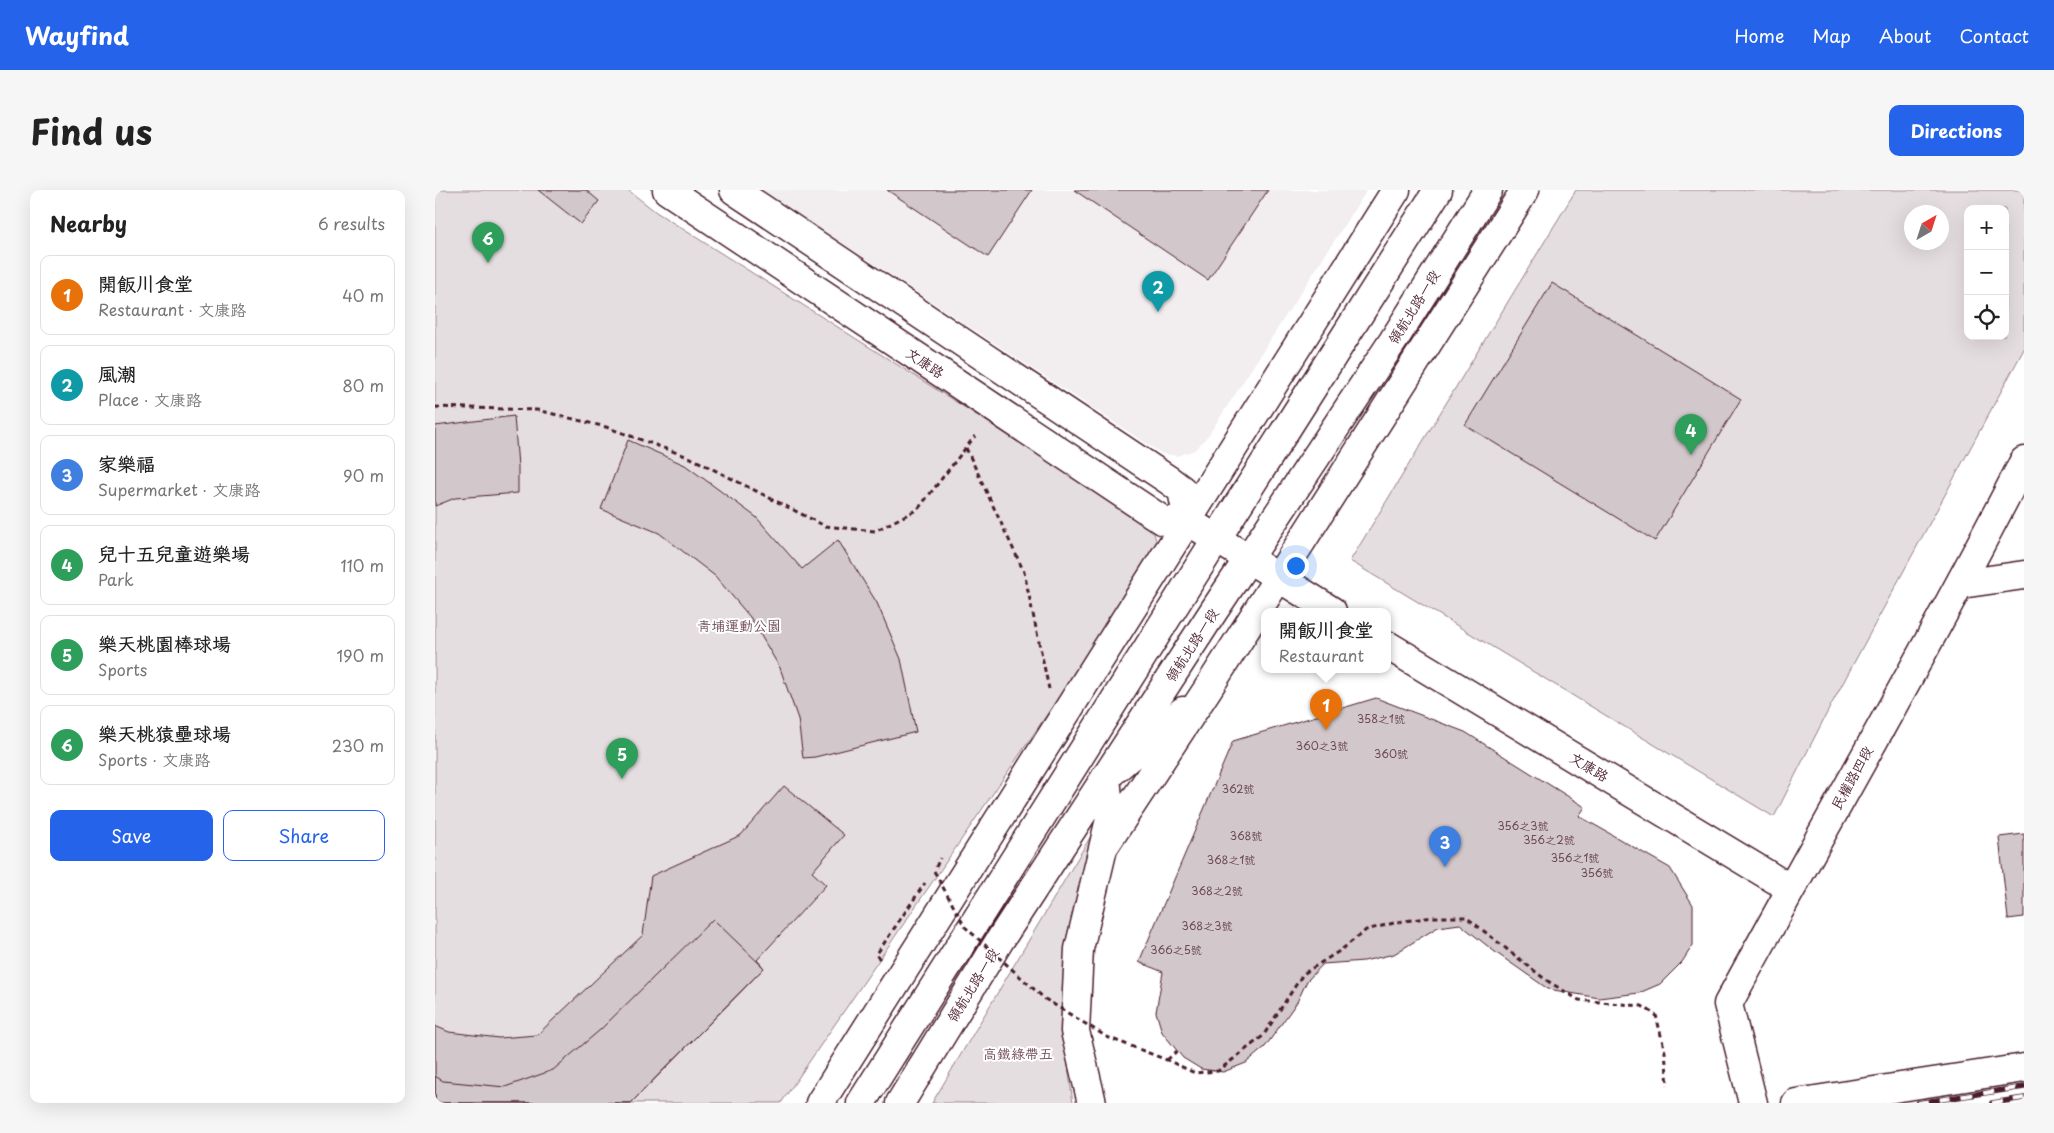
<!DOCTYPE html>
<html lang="en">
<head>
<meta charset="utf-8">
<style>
	:root { --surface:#fff; --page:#f6f6f6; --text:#222; --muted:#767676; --line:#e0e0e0; --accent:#2563eb }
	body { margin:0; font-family:"Playpen Sans","LXGW WenKai TC",sans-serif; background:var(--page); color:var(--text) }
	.controls { position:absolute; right:15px; top:15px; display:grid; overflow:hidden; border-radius:10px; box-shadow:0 5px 20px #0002 }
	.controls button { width:45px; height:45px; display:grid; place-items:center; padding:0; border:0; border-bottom:1px solid var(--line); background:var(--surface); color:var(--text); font:25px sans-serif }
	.compass { position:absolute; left:1469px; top:15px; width:45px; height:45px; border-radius:50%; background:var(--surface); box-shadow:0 5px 20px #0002; rotate:39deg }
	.you { position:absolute; left:860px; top:375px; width:18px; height:18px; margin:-12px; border:4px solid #fff; border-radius:50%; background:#1a73e8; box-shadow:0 0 0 8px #1a73e833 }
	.badge { display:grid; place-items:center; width:32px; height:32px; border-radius:50%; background:var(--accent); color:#fff; font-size:16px; font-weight:700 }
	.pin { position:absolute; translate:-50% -41px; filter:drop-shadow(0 1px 2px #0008) }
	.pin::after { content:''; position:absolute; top:26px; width:18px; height:15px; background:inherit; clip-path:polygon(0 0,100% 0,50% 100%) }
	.popup { position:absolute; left:826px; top:418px; width:130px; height:65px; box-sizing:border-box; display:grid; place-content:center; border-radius:10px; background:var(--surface); filter:drop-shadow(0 1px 4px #0005); font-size:16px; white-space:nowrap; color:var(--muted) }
	.popup b { font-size:19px; color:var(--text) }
	.popup::after { content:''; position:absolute; left:50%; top:100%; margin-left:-10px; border:10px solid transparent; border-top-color:var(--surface) }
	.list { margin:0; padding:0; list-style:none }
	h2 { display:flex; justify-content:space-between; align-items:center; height:65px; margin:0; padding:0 20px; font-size:21px }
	h2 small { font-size:16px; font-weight:400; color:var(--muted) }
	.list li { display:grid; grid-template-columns:32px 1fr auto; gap:15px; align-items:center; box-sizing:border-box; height:80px; margin:0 10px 10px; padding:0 10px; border:1px solid var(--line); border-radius:10px }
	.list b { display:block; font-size:19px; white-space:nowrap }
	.list p { margin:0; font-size:16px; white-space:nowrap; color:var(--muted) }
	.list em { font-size:16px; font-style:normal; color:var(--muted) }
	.actions { display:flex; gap:10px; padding:15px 20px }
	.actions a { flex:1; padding:11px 0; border:1px solid var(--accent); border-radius:10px; text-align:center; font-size:18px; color:var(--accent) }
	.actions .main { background:var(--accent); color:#fff }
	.icon { flex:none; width:28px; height:28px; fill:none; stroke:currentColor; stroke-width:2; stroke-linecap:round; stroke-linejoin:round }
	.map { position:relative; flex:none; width:1589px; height:913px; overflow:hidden; border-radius:10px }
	header { display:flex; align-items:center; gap:30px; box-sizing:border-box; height:70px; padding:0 25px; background:var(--accent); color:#fff }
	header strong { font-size:24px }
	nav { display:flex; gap:28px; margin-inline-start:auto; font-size:18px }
	.intro { display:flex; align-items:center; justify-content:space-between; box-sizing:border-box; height:120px; padding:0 30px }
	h1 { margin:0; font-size:35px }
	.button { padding:12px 22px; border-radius:10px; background:var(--accent); color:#fff; font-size:18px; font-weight:700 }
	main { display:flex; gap:30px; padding:0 30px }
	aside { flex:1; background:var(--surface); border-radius:10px; box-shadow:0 5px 20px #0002 }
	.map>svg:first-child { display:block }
	.built { fill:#f2eeef }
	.green { fill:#e5dee0; stroke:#987e86; fill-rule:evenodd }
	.building { fill:#d2c7cb; stroke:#4a1f2b }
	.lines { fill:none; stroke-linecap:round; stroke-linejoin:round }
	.minor-casing { stroke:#4a1f2b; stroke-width:31 }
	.major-casing { stroke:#4a1f2b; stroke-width:31 }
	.path { stroke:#4a1f2b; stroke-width:3; stroke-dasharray:5 4; stroke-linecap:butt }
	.minor { stroke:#fff; stroke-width:28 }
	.major { stroke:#fff; stroke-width:28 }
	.rail-casing { stroke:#4a1f2b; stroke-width:5.5 }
	.rail { stroke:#fff; stroke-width:4; stroke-dasharray:11; stroke-linecap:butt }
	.path-bridge { stroke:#4a1f2b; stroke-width:3; stroke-dasharray:5 4; stroke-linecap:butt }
	.labels { text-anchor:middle; stroke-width:4; stroke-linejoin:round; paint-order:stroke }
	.number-label { font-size:11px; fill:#6c4953 }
	.street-label { font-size:14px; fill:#4a1f2b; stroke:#fff }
	.park-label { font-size:14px; fill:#714f58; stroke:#fff }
</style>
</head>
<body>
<header>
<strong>Wayfind</strong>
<nav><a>Home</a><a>Map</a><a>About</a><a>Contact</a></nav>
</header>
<div class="intro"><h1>Find us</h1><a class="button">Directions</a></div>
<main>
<aside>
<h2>Nearby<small>6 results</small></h2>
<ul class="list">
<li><span class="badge" style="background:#e8710a">1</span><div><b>開飯川食堂</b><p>Restaurant · 文康路</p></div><em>40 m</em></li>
<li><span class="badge" style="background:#0f9aa8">2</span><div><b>風潮</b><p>Place · 文康路</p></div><em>80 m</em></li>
<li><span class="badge" style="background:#3f7fe0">3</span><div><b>家樂福</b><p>Supermarket · 文康路</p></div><em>90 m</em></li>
<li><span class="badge" style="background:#2e9e5b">4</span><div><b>兒十五兒童遊樂場</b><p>Park</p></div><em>110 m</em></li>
<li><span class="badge" style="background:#2e9e5b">5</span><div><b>樂天桃園棒球場</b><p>Sports</p></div><em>190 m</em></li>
<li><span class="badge" style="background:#2e9e5b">6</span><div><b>樂天桃猿壘球場</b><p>Sports · 文康路</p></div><em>230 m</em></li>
</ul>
<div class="actions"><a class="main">Save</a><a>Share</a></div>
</aside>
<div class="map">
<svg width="1589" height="913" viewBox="0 0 1589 913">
	<rect width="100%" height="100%" fill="#fff"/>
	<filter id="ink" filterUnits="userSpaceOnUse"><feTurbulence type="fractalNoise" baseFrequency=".02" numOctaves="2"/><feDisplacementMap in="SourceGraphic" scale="10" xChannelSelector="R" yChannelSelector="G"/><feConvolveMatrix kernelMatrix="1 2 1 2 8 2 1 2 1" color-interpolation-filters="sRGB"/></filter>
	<g filter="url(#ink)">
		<path class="built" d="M 327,0 L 932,0 L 775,243 L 760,260 L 742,266 L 727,264 Z"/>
		<path class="green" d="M 0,0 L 193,0 L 221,22 L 717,336 L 724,361 L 346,913 L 0,913 Z
			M 1141,0 L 1589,0 L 1589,159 L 1395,517 L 1339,627 L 915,371 ZM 1533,19 L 1570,19 L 1570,146 L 1533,146 ZM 1476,22 L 1506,22 L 1506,52 L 1476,52 Z
			M 663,634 L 630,854 L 638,913 L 497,913 Z"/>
		<path class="building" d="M 103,0 L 151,0 L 164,11 L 146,34 Z
			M 452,0 L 597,0 L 553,67 Z
			M 639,0 L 833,0 L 773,90 Z
			M 1117,93 L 1306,209 L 1220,351 L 1030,235 Z
			M 79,226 L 83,276 L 83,303 L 20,308 L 0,316 L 0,236 Z
			M 193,250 L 250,275 L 321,327 L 367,379 L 403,350 L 442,413 L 466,469 L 481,542 L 380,567 L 368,568 L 363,529 L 345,478 L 315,427 L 280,386 L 224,343 L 166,319 Z
			M 941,508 L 1030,542 L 1150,617 L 1144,626 L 1235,678 L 1258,715 L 1258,755 L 1247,772 L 1225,794 L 1204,803 L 1164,808 L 1113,799 L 1060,762 L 1025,734 L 1003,737 L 959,764 L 929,771 L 888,774 L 872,791 L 862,812 L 830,857 L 811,873 L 788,882 L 766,879 L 748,868 L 727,842 L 721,822 L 728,782 L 704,772 L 798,551 Z
			M 349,596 L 409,645 L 377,682 L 391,695 L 322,770 L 329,778 L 196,913 L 0,913 L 0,836 L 14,842 L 64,848 L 102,845 L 208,745 L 216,686 L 306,645 Z
			M 1589,644 L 1589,727 L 1573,729 L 1564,647 Z
			M 278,729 L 329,778 L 196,913 L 0,913 L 0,886 L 8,891 L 70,897 L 118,880 L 165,840 Z"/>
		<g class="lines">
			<defs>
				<path id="minor" d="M 232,0 L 715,322 L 729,331 L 753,331 L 897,421
					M 299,0 L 735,291 L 747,300 L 753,331
					M 1526,394 L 1589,385
					M 952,455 L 1356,699
					M 670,655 L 772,500 L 1090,0
					M 385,913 L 961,0
					M 657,913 L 640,841 L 644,759 L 675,629 L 671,587 L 748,521
					M 1318,913 L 1293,814 C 1391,633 1495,455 1589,271
					M 1361,913 L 1589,878"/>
				<path id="major" d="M 426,913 L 782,348 L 1003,0
					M 465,913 L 565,750 L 778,422 L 958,151 L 1053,0"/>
			</defs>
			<use href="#minor" class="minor-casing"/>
			<use href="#major" class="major-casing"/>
			<path class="path" d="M 0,217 L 102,220 L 171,237 L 256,268 L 390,336 L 440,341 L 483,319 L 540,246
				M 531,258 L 589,382 L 614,499
				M 501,677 L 505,668
				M 445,769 L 441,765 L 490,693
				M 732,870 L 742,861"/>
			<use href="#minor" class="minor"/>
			<use href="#major" class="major"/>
			<defs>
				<path id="rail" d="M 1483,913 L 1589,897
					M 1557,913 L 1589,908"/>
			</defs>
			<use href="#rail" class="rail-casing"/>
			<use href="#rail" class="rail"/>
			<path class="path-bridge" d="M 499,681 L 530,737 L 610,809 L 672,847 L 732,870 L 760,883 L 783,881 L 828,846 L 868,784 L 906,760 L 931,740 L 963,732 L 998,727 L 1031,727 L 1111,790 L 1144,810 L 1207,816 L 1221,825 L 1230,862 L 1233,895"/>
		</g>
	</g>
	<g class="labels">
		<g class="number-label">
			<text x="946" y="533">358之1號</text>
			<text x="887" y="560">360之3號</text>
			<text x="956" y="568">360號</text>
			<text x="803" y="603">362號</text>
			<text x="1088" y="640">356之3號</text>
			<text x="811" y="650">368號</text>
			<text x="1114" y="654">356之2號</text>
			<text x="1140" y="672">356之1號</text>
			<text x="796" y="674">368之1號</text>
			<text x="1162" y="687">356號</text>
			<text x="782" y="705">368之2號</text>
			<text x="772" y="740">368之3號</text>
			<text x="741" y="764">366之5號</text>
		</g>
		<g class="street-label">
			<text transform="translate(979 117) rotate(-58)" y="5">領航北路一段</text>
			<text transform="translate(490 173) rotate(34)" y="5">文康路</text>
			<text transform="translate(757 455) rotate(-57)" y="5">領航北路一段</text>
			<text transform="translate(1154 577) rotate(31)" y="5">文康路</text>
			<text transform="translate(1417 588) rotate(-61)" y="5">民權路四段</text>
			<text transform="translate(538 795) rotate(-58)" y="5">領航北路一段</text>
		</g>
		<g class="park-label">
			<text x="304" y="441">青埔運動公園</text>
			<text x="583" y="869">高鐵綠帶五</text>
		</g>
	</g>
</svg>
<div class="controls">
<button>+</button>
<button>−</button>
<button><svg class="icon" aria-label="locate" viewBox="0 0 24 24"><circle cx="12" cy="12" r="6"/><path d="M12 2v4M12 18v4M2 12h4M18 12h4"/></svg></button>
</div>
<svg class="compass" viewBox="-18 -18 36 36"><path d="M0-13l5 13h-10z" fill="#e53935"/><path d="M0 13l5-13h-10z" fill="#767676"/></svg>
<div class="you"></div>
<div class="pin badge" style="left:891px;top:540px;background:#e8710a">1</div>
<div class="popup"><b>開飯川食堂</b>Restaurant</div>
<div class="pin badge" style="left:723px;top:122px;background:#0f9aa8">2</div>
<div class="pin badge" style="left:1010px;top:677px;background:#3f7fe0">3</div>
<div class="pin badge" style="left:1256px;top:265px;background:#2e9e5b">4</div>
<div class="pin badge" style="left:187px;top:589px;background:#2e9e5b">5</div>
<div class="pin badge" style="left:53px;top:73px;background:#2e9e5b">6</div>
</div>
</main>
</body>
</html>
